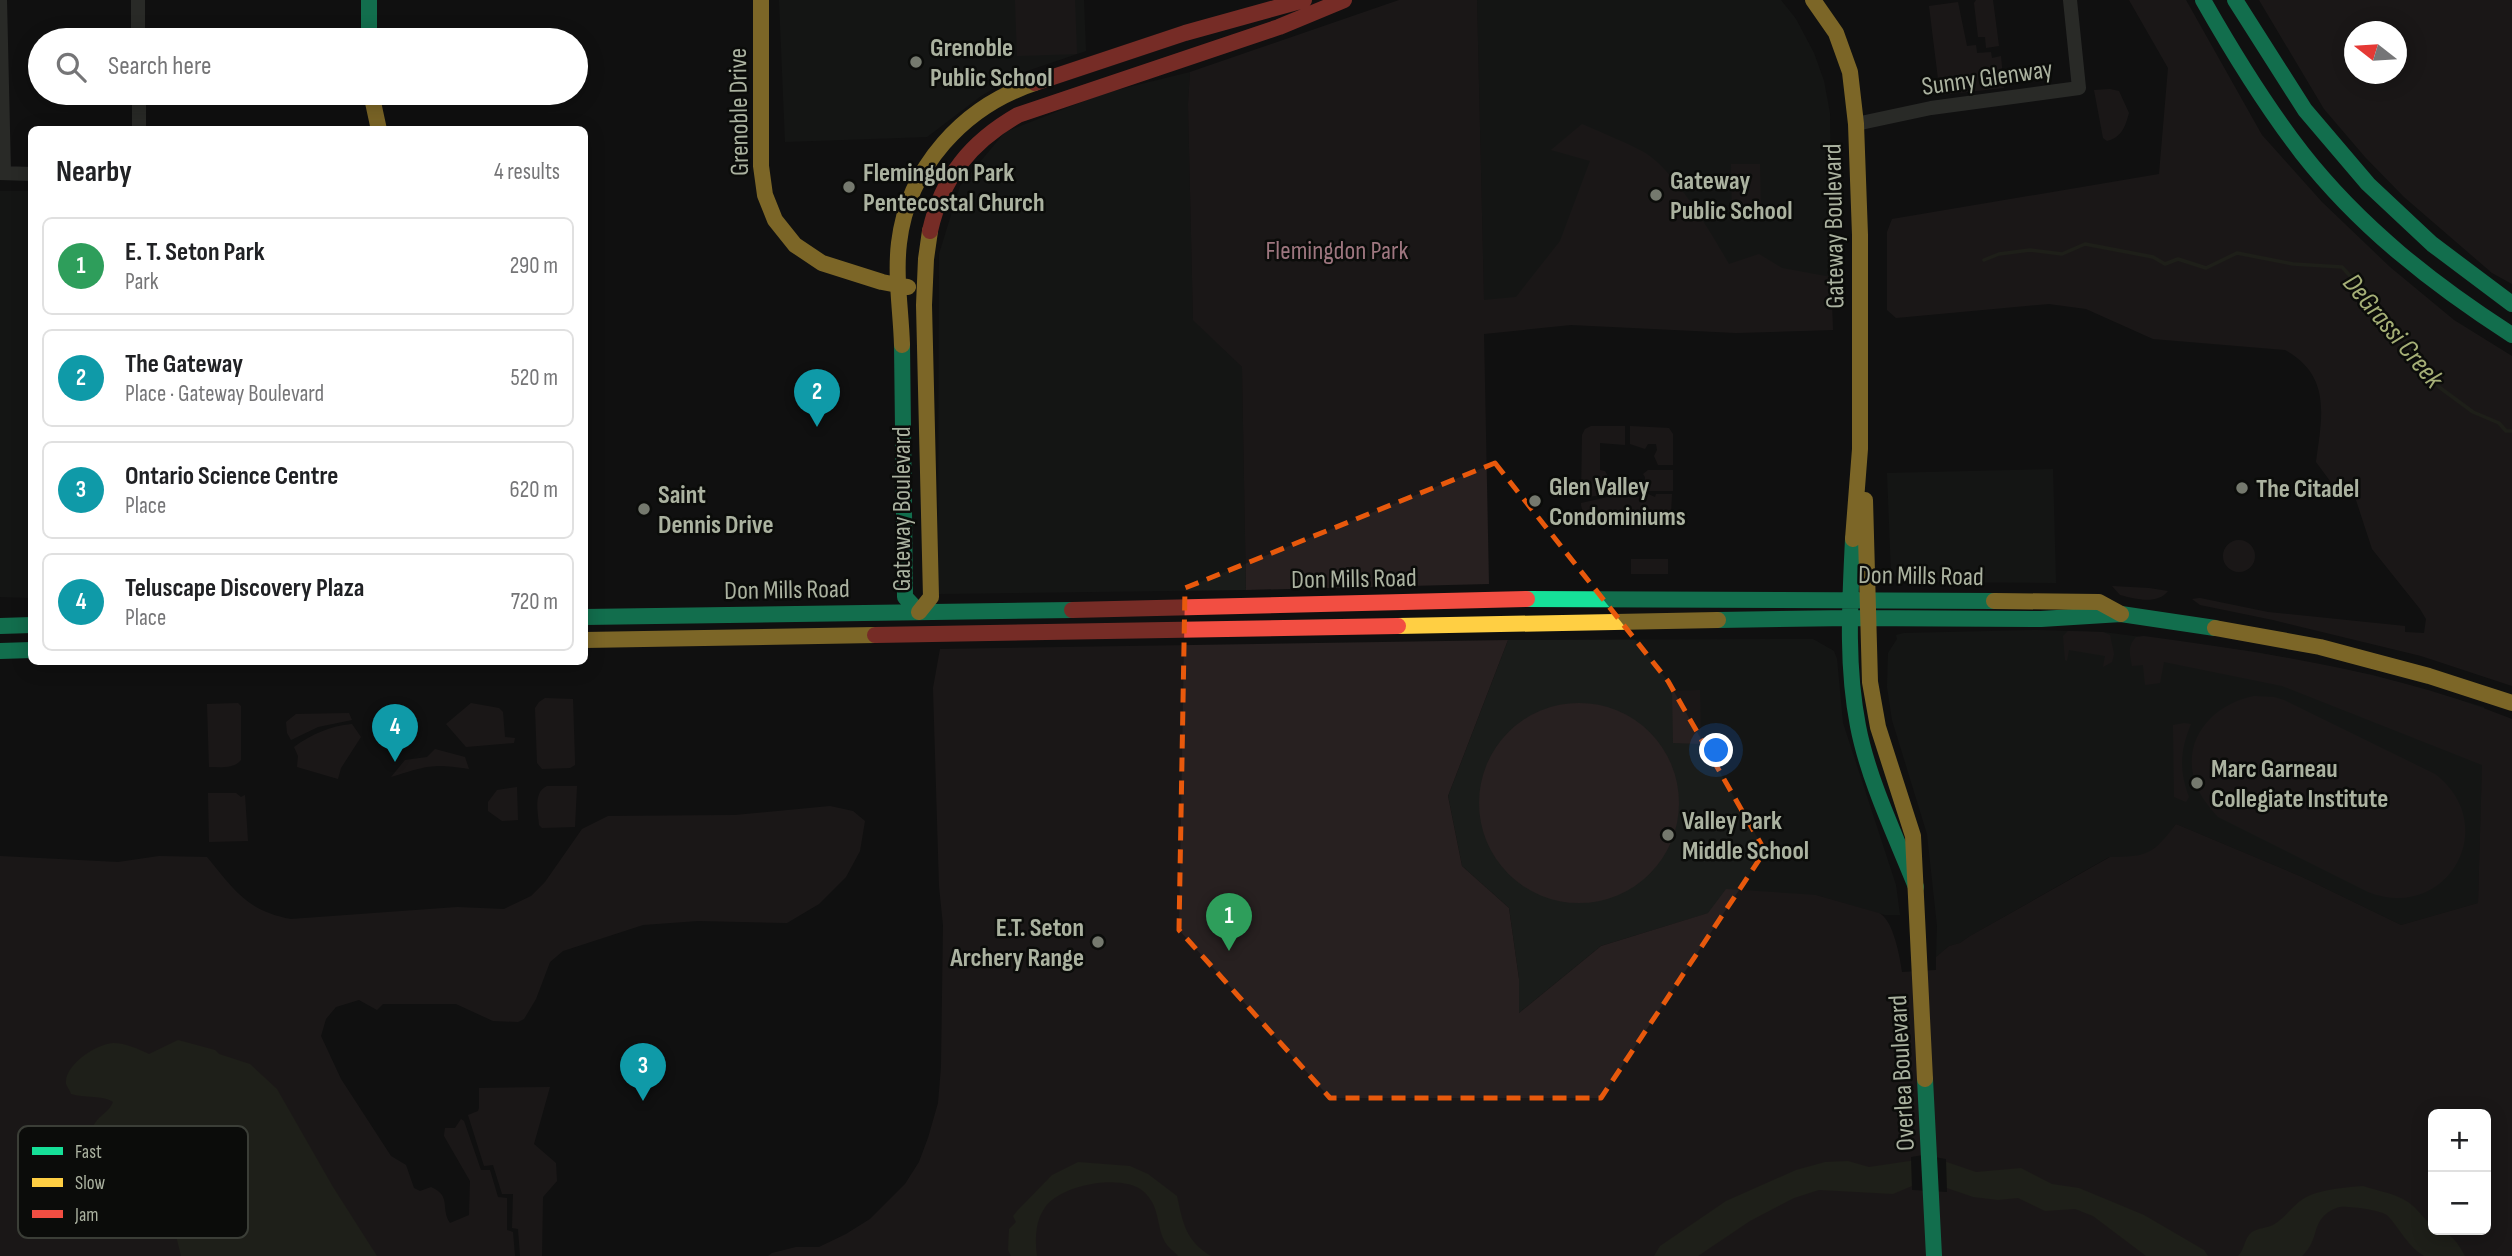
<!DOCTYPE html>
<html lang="en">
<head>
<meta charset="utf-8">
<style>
	:root { --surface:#fff; --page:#f6f6f6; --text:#202124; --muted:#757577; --line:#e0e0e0; --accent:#75796e }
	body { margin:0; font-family:"Sofia Sans Condensed",sans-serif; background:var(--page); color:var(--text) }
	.controls { position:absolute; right:21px; bottom:21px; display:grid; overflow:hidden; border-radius:10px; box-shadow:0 4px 18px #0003 }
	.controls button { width:63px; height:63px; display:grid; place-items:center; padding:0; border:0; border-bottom:2px solid var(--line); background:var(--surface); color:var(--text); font:35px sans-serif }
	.compass { position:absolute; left:2344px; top:21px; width:63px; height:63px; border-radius:50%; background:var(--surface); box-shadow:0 4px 18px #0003; rotate:287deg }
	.you { position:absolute; left:1717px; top:751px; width:24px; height:24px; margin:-18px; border:5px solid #fff; border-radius:50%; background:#1a73e8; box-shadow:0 0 0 10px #1a73e833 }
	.badge { display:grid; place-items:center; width:46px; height:46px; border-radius:50%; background:var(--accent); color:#fff; font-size:23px; font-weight:700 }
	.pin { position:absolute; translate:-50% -58px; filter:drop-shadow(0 2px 4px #0008) }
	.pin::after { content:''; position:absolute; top:37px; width:24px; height:21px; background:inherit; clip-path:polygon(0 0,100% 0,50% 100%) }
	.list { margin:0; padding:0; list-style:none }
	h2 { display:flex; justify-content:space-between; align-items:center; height:91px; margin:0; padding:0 28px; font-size:30px }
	h2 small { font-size:23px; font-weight:400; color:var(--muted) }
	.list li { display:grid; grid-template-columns:46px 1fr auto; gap:21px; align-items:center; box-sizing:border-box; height:98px; margin:0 14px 14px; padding:0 14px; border:2px solid var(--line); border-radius:10px }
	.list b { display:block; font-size:26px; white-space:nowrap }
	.list p { margin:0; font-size:23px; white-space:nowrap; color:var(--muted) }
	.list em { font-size:23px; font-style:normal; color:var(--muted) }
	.icon { flex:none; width:38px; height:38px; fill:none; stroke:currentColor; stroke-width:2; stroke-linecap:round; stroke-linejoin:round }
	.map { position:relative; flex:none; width:2512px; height:1256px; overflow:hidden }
	.search { position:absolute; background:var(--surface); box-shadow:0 4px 18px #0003; left:28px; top:28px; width:560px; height:77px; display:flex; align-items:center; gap:18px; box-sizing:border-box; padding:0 24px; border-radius:38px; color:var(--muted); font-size:26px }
	.panel { position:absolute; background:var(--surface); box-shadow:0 4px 18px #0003; left:28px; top:126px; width:560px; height:539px; border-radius:10px }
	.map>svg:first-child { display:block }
	.built { fill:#1a1c1a }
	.green { fill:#272020; fill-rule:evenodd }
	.water { fill:#2f3124 }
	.pier { fill:#101010 }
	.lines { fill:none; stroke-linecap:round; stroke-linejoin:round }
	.stream { stroke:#2f3124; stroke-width:3.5 }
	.street { stroke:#474944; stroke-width:14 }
	.fast { stroke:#16e098; stroke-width:16 }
	.slow { stroke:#ffcf43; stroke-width:16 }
	.jam { stroke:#f24e42; stroke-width:16 }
	.marked { fill:none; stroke:#e8590c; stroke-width:5; stroke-dasharray:14 9; stroke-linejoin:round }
	.poi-dot { fill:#75796e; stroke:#0b0c0a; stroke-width:2.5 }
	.labels { text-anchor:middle; stroke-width:5; stroke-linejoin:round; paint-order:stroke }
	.poi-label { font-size:26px; font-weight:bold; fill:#abb2a0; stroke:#0b0c0a; text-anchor:start }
	.street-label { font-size:26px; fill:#abb2a0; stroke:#0b0c0a }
	.park-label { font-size:26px; fill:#9e767f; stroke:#0b0c0a }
	.water-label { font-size:28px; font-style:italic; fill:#a5af76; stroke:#0b0c0a }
	.key { fill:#0b0c0a; stroke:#3b3e37; stroke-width:2 }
	.key-label { font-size:19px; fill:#abb2a0 }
</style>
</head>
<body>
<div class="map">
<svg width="2512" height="1256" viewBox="0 0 2512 1256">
	<rect width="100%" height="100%" fill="#101010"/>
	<path class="built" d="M 779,0 L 1084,0 L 1086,51 L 1018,74 L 981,96 L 927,137 L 785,142 Z
		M 1477,0 L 1781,0 L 1796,19 L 1814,53 L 1824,81 L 1830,113 L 1832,297 L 1484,301 Z
		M 1190,72 L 1188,104 L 1193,319 L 1242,367 L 1246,590 L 938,594 L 939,254 L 960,186 L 1005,132 L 1105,93 Z
		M 31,191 L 31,598 L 0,597 L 0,191 Z
		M 2053,469 L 2056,583 L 1904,582 L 1891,573 L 1887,473 Z
		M 2037,630 L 2103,632 L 2256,652 L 2373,675 L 2484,707 L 2478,903 L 2401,925 L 2302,877 L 2176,824 L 2163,841 L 2149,853 L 2135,857 L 2109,857 L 1970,936 L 1960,943 L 1949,946 L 1936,957 L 1937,926 L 1927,834 L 1892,720 L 1887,687 L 1888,653 L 1897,639 L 1896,635 L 1904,633 Z
		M 1813,639 L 1834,651 L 1837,659 L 1843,723 L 1896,885 L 1900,915 L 1885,915 L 1816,895 L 1709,913 L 1601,946 L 1519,1013 L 1519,979 L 1509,908 L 1462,866 L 1448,796 L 1508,640 Z"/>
	<path class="green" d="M 1015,0 L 1075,0 L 1077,54 L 1017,56 Z
		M 1399,0 L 1477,0 L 1484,300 L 1516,297 L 1560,241 L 1590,161 L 1551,150 L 1582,124 C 1602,133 1623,141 1642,151 C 1673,167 1711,233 1729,264 L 1759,254 L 1782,268 L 1831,277 L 1833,330 L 1736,333 L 1571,325 L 1484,334 L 1489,584 L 1246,590 L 1242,367 L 1193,320 L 1188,104 L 1190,72 Z
		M 1976,0 L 1993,0 L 1999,46 L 1986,48 L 1985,37 L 1978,37 L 1974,3 Z
		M 2129,0 L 2186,0 L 2262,135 L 2322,202 L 2390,267 L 2454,320 L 2512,356 L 2512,686 L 2421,656 L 2273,620 L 2200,605 L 2192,599 L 2200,598 L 2268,612 L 2405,626 L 2405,632 L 2424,633 L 2426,619 L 2420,609 L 2372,549 L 2355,497 L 2333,485 L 2316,462 C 2322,417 2332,376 2285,350 L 2153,339 L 2086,309 L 2049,304 L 1896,318 L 1887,310 L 1887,232 L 1892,219 L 2159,174 L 2168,68 Z
		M 2259,0 L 2512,0 L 2512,284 L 2492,273 L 2404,197 L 2365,157 L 2324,109 ZM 2354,32 L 2396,32 L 2396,74 L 2354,74 Z
		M 1958,2 L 1967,46 L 1976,45 L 1977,53 L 1991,52 L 1992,58 L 2001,56 L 2004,88 L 1940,95 L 1929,6 Z
		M 2110,89 L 2119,91 L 2129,113 C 2125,127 2122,137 2107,141 L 2103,138 L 2094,90 Z
		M 1731,164 L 1760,164 L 1761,216 L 1732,216 Z
		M 1591,426 L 1625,426 L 1625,445 L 1600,443 L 1600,470 L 1605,471 L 1609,478 L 1608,489 L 1602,495 L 1581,498 L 1582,435 L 1585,429 Z
		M 1630,426 L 1669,428 L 1673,434 L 1673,465 L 1658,465 L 1654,456 L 1657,450 L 1656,444 L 1648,444 L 1645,449 L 1630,444 Z
		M 1648,470 L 1673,470 L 1673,491 L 1645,491 L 1643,488 L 1645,485 L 1645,477 L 1643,474 Z
		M 1648,494 L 1655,497 L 1656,494 L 1672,494 L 1671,514 L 1667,516 L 1591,517 C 1584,516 1581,509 1581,503 L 1617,495 L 1632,497 L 1633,495 L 1640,497 L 1643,495 L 1643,497 L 1647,497 Z
		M2223 556a16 16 0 1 1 32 0a16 16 0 1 1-32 0Z
		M 1631,559 L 1668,559 L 1668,574 L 1631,574 Z
		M 2112,586 L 2149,588 L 2168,591 C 2157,605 2136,599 2120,595 Z
		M 2068,631 L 2103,632 L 2110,635 L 2114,654 L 2112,662 L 2103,667 L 2105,656 L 2069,650 L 2067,661 L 2065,660 L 2063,636 Z
		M 2144,636 C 2269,653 2395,672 2512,719 L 2512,1256 L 768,1256 L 772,1253 L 796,1247 L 819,1247 L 846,1234 L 870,1219 L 905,1184 L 919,1162 L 928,1138 L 938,1103 L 941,1067 L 943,925 L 939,886 L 933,688 L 940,649 L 1508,640 L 1448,796 L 1462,866 L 1509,908 L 1519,979 L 1519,1013 L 1601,946 L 1708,913 L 1726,889 L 1816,895 L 1879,913 C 1893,919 1900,957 1902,972 L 1936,970 L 1936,957 L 1949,946 L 1960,943 L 1970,936 L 2110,857 C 2148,857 2153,854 2176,824 L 2302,877 L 2401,925 L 2478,903 L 2482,765 L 2282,686 L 2164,662 L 2160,683 L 2145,685 L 2143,665 L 2132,666 C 2130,654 2127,647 2136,637 ZM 2433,1114 L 2486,1114 L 2486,1230 L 2433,1230 Z
		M 1700,690 L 1701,744 L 1673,743 L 1672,691 Z
		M 2254,696 L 2274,697 L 2284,700 L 2435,774 C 2503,826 2446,923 2368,892 L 2218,817 C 2207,805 2196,791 2193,774 C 2185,734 2217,703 2254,696 Z
		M 545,698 L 573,699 L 575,761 L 575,765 L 570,768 L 542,769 L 537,763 L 535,708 L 539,702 Z
		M1479 803a100 100 0 1 1 200 0a100 100 0 1 1-200 0Z
		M 238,703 L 241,706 L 241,760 C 234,769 220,767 209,767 L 207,704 Z
		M 471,703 L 499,708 L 503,712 L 505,737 L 515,738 L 514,743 L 466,747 L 446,724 Z
		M 349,713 L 352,720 L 318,727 L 291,740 L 287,733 L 286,722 L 296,714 Z
		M 2184,723 L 2191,724 C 2180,750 2179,771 2189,797 L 2186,802 L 2174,797 L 2173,725 Z
		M 352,724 L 361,737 L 341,768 L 338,779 L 297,767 L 298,756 L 294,747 C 312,734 330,726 352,724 Z
		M 435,749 L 465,757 L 469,769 C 432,763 427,766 391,777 L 405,760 L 427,757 Z
		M 547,786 L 577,786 L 575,827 L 542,828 L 539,825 C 538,812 533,792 547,786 Z
		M 517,787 L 518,820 L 502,821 L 488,811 L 488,802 L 497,790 Z
		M 208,793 L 236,793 L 241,797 L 245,795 L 248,841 L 209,842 Z
		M 830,806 L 853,811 L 865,821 L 860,851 L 846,877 L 819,904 L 787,923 L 698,921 L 643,925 L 563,951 L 550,962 L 536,999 L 524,1019 L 518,1022 L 493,1021 L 456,1004 L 383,1004 L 377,1010 L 359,1000 L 336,1007 L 326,1019 L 321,1036 L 341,1079 L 391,1156 L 406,1165 L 414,1188 L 420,1191 L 431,1187 C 452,1196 440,1208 450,1223 L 469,1215 L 470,1181 L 444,1136 L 445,1128 L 455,1128 L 461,1119 L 464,1121 L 481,1170 L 490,1170 L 498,1197 L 507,1198 L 507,1230 L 513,1232 L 515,1256 L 0,1256 L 0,856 L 118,862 L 159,856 L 207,857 C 234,890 247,911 291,919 L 457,907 L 504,909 L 531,896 L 545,882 L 582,829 L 608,816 L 735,815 Z
		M 550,1087 L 534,1144 L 556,1163 L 557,1181 L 543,1197 L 542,1256 L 520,1256 L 518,1229 L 512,1228 L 513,1194 L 502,1194 L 493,1165 L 484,1166 L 468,1115 L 478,1111 L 479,1108 L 479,1088 Z"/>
	<path class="water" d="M 178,1040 L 215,1050 L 219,1054 L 250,1064 L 277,1089 L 333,1187 L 377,1256 L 181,1256 L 165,1191 L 152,1177 L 98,1197 C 90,1192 81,1187 80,1177 C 79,1165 88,1133 95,1123 C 100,1115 109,1112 113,1102 C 103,1095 84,1098 71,1094 C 70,1090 67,1087 66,1084 C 64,1065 96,1044 113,1043 C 126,1043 138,1049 149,1054 Z
		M 1923,1159 L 1941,1160 L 1976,1172 L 2021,1168 L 2052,1184 L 2079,1188 L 2144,1215 L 2204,1250 L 2208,1256 L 2146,1256 L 2093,1216 L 2075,1209 L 2045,1211 L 2018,1198 L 1998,1200 L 1973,1197 L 1947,1188 L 1912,1186 L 1893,1194 L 1819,1190 L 1794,1198 L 1750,1221 L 1698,1256 L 1654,1256 L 1660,1246 L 1726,1201 L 1796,1170 L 1825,1162 L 1848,1161 L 1869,1167 Z
		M 1078,1162 L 1130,1166 L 1148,1174 L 1177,1196 C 1183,1224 1186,1241 1211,1256 L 1178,1256 C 1174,1251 1166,1246 1164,1240 C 1156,1223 1160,1206 1143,1191 C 1121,1173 1058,1185 1044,1209 C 1035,1222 1035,1241 1037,1256 L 1011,1256 L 1008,1250 L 1009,1229 L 1016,1222 L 1013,1216 L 1017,1211 L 1052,1175 Z
		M 2363,1186 C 2377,1191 2395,1193 2408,1202 C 2417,1208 2424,1219 2433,1226 L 2433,1230 C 2450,1230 2458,1243 2465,1256 L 2424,1256 C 2408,1247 2400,1229 2388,1216 C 2382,1210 2349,1206 2340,1207 C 2334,1208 2326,1213 2322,1218 C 2313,1229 2317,1242 2302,1256 L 2238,1256 C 2245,1249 2244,1238 2252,1232 C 2258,1228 2267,1228 2273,1225 C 2285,1218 2292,1206 2303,1199 C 2316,1190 2347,1187 2363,1186 Z"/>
	<path class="pier" d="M 1923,1155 L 1946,1159 L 1947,1192 L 1912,1190 L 1911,1157 Z"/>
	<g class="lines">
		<path class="stream" d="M 1984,260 L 1999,254 L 2030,250 L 2062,254 L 2085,244 L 2153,257 L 2165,264 L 2178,259 L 2206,268 L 2237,253 L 2293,264 L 2342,267 L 2389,319 L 2439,387 L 2473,412 L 2499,423 L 2506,431 L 2512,431"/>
		<path class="street" d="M 0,0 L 4,173
			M 138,0 L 138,40
			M 139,93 L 139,130
			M 1856,124 L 1931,108 L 2079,88 L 2070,0
			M 0,173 L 32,174"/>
		<path class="fast" d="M 369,0 L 369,40
			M 2203,0 C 2233,53 2265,105 2302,153 C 2360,227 2434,285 2512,335
			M 2235,0 L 2305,110 L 2368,184 L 2432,244 L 2512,304
			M 902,345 L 905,597 L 919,612
			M 1853,539 C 1850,602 1846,664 1858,726 C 1868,779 1896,837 1916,887
			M 1527,599 L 1994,601
			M 584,617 L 1072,610
			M 1718,620 L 1850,618 L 2041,619 L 2121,614 L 2215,628
			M 0,626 L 32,625
			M 0,651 L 32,650
			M 1925,1079 L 1934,1256"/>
		<path class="slow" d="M 761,0 L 761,166 L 765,195 L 775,220 L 795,245 L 822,263 L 882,282 L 908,287
			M 1813,0 L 1836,33 L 1850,72 L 1856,124 L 1860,235 L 1860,449 L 1853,539
			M 371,93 L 379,130
			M 902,345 C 901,311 895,277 899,243 C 908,167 964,106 1035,83
			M 1865,500 L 1870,682 L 1878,727 L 1913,836 L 1925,1079
			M 1994,601 L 2099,602 L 2121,614
			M 919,612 L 931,597 L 924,305 L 926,259 L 930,231
			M 1398,626 L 1718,620
			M 2215,628 L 2320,647 L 2429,676 L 2512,703
			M 584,640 L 875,635"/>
		<path class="jam" d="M 1035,83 L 1185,33 L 1304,0
			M 930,231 C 942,177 971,142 1018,115 L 1279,27 L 1344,0
			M 1072,610 L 1527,599
			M 875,635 L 1398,626"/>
	</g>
	<path d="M0 0H2512V1256H0ZM 1495,463 L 1668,681 L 1765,851 L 1601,1098 L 1330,1098 L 1179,930 L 1185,588 Z" fill="#101010" fill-opacity=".55" fill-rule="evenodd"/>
	<path class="marked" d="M 1495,463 L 1668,681 L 1765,851 L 1601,1098 L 1330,1098 L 1179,930 L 1185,588 Z"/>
	<g class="poi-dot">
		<circle cx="916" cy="62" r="7"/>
		<circle cx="849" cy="187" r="7"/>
		<circle cx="1656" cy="195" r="7"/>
		<circle cx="2242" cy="488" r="7"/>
		<circle cx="1535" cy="501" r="7"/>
		<circle cx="644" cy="509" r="7"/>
		<circle cx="2197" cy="783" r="7"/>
		<circle cx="1668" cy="835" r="7"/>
		<circle cx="1098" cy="942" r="7"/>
	</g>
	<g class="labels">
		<g class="poi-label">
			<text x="930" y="56">Grenoble<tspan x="930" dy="30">Public School</tspan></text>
			<text x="863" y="181">Flemingdon Park<tspan x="863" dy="30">Pentecostal Church</tspan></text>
			<text x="1670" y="189">Gateway<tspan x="1670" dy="30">Public School</tspan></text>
			<text x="1549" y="495">Glen Valley<tspan x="1549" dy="30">Condominiums</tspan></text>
			<text x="2256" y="497">The Citadel</text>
			<text x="658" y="503">Saint<tspan x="658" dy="30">Dennis Drive</tspan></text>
			<text x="2211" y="777">Marc Garneau<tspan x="2211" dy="30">Collegiate Institute</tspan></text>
			<text x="1682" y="829">Valley Park<tspan x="1682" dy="30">Middle School</tspan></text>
			<text x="1084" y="936" text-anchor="end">E.T. Seton<tspan x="1084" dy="30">Archery Range</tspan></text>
		</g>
		<g class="street-label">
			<text transform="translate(1987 77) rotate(-8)" y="9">Sunny Glenway</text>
			<text transform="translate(738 112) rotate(-91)" y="9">Grenoble Drive</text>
			<text transform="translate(1833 226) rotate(-91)" y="9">Gateway Boulevard</text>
			<text transform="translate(901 509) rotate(-90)" y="9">Gateway Boulevard</text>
			<text transform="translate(1921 575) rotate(1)" y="9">Don Mills Road</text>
			<text transform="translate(1354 578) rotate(-1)" y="9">Don Mills Road</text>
			<text transform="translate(787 589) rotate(-1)" y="9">Don Mills Road</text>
			<text transform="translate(1901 1073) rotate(-93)" y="9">Overlea Boulevard</text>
		</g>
		<g class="park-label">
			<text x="1337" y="259">Flemingdon Park</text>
		</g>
		<g class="water-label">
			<text transform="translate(2394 330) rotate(50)" y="10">DeGrassi Creek</text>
		</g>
	</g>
	<rect x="18" y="1126" width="230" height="112" rx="10" class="key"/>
	<rect x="32" y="1147" width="31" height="8" fill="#16e098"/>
	<rect x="32" y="1178" width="31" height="9" fill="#ffcf43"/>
	<rect x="32" y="1210" width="31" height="8" fill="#f24e42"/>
	<g class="key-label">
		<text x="75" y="1158">Fast</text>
		<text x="75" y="1189">Slow</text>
		<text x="75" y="1221">Jam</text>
	</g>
</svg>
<div class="controls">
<button>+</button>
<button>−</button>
</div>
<svg class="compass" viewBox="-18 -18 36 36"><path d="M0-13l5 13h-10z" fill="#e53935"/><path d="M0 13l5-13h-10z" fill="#757577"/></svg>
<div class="you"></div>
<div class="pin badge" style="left:1229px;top:951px;background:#2e9e5b">1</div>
<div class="pin badge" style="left:817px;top:427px;background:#0f9aa8">2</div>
<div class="pin badge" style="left:643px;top:1101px;background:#0f9aa8">3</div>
<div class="pin badge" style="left:395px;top:762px;background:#0f9aa8">4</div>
<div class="search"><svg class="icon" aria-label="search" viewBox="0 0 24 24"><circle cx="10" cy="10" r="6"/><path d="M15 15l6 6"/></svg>Search here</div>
<section class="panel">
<h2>Nearby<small>4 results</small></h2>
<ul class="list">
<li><span class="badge" style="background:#2e9e5b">1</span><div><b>E. T. Seton Park</b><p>Park</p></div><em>290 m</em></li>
<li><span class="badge" style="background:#0f9aa8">2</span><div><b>The Gateway</b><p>Place · Gateway Boulevard</p></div><em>520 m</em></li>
<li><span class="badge" style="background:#0f9aa8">3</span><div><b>Ontario Science Centre</b><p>Place</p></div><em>620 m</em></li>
<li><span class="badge" style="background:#0f9aa8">4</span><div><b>Teluscape Discovery Plaza</b><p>Place</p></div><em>720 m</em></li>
</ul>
</section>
</div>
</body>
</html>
